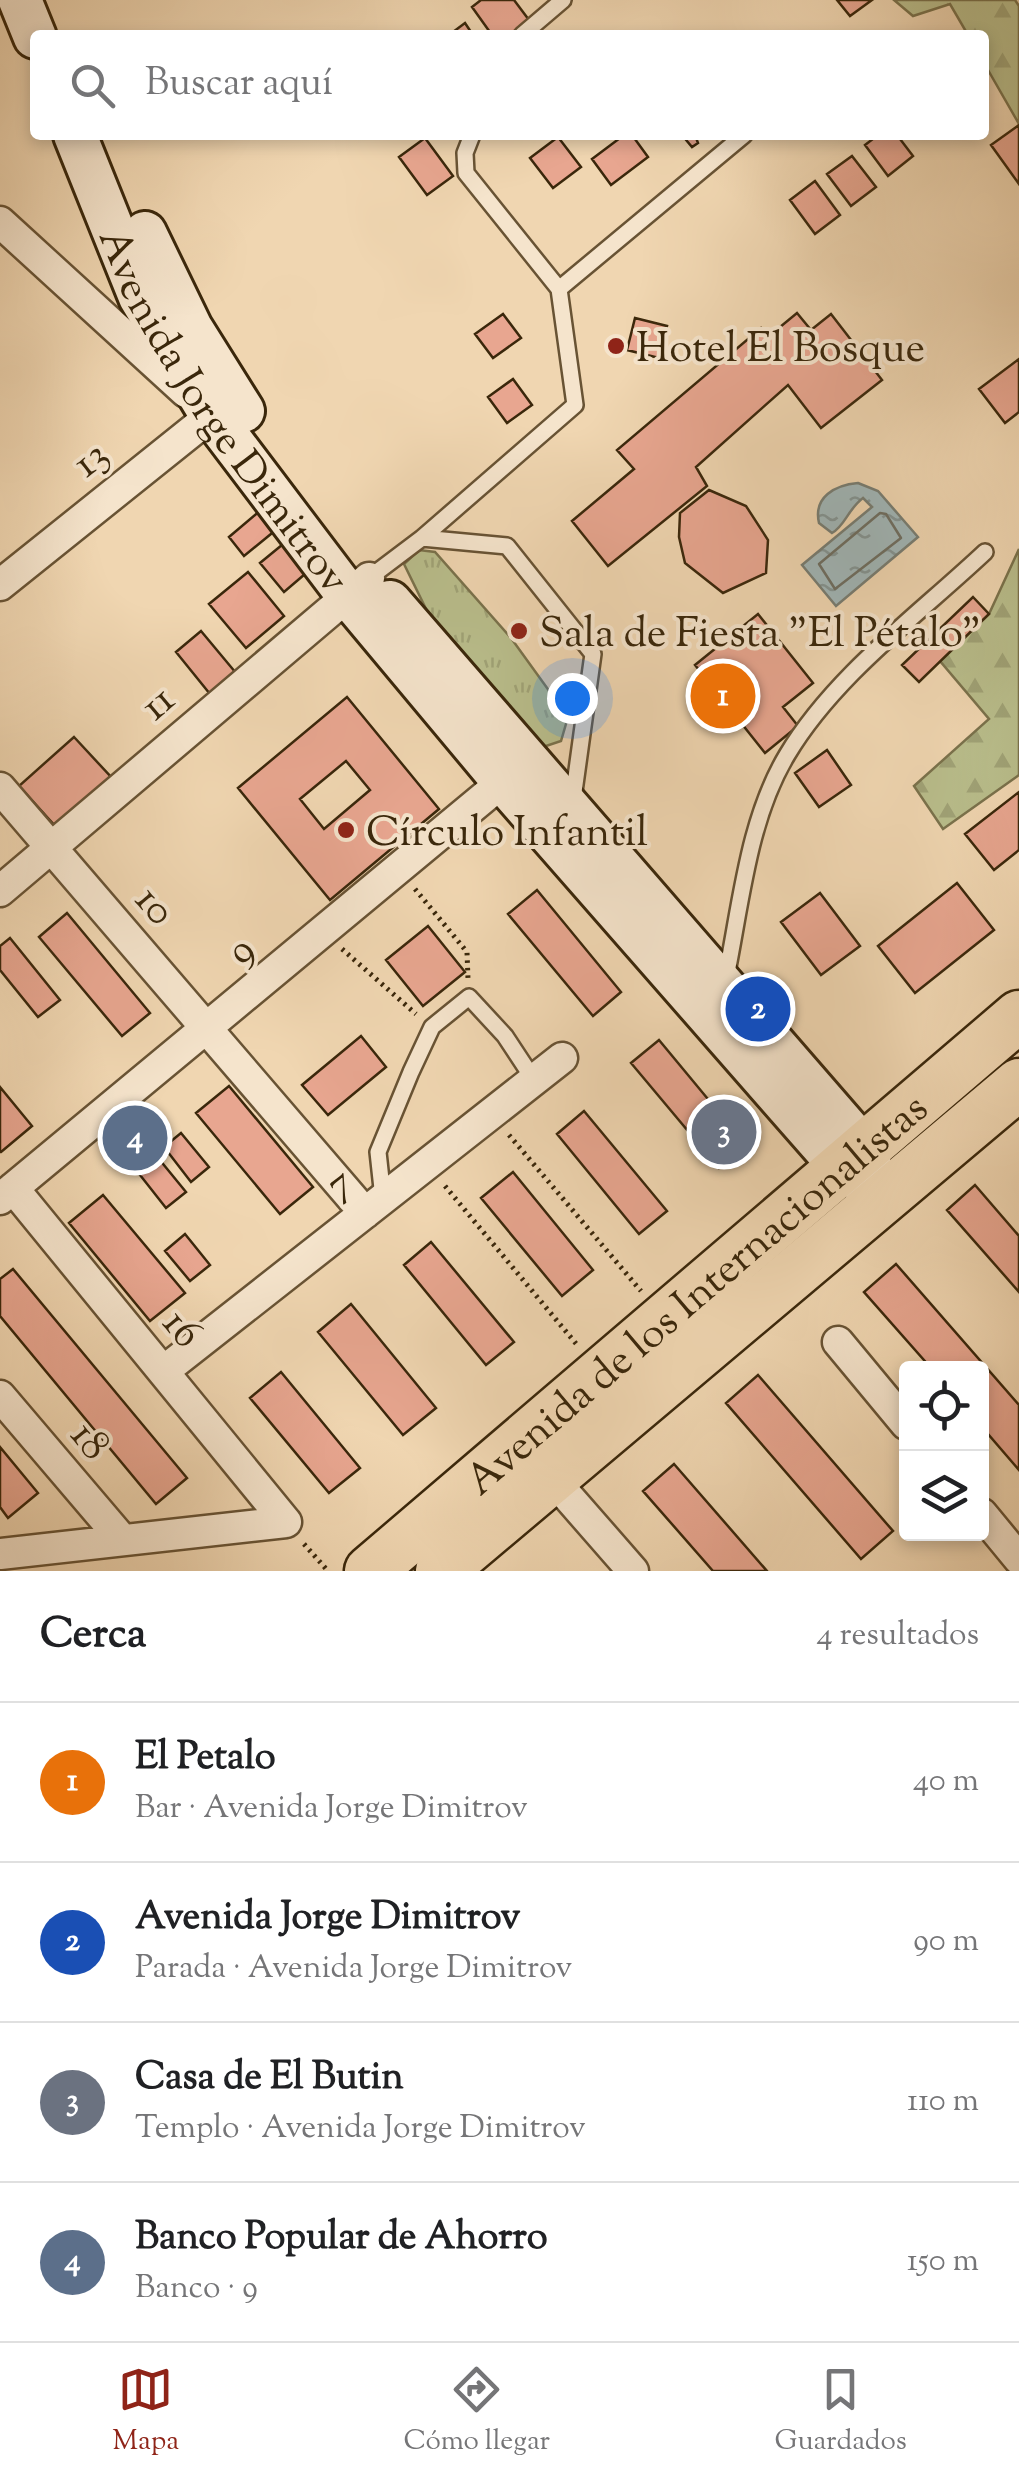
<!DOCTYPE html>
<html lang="es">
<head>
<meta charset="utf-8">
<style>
	:root { --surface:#fff; --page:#f2f2f2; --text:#202124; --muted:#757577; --line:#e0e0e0; --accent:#8f2418 }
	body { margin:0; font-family:"Sorts Mill Goudy",serif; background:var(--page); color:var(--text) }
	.controls { position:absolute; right:30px; bottom:30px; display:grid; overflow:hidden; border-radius:10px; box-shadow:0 5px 15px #0003 }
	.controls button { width:90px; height:90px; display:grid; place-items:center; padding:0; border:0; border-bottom:2px solid var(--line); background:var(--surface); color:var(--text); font:50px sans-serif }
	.you { position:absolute; left:572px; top:698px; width:35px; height:35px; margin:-25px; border:8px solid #fff; border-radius:50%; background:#1a73e8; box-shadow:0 0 0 15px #1a73e833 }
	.badge { display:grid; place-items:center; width:65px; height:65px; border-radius:50%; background:var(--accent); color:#fff; font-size:32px; font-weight:700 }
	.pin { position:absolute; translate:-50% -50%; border:5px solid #fff; box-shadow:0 2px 10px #0006 }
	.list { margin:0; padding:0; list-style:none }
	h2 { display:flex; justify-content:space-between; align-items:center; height:130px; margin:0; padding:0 40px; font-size:42px }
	h2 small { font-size:32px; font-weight:400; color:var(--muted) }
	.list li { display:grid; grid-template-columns:65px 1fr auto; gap:30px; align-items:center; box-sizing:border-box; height:160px; padding:0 40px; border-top:2px solid var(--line) }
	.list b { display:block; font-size:38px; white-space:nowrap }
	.list p { margin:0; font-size:32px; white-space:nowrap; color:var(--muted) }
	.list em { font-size:32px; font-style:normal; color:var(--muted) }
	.icon { flex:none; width:55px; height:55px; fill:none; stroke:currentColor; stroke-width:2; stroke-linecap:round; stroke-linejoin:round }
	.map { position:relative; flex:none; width:1019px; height:1571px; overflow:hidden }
	.search { position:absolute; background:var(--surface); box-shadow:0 5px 15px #0003; left:30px; right:30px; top:30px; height:110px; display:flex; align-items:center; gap:25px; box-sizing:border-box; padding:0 35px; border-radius:10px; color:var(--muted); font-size:38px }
	.sheet { height:770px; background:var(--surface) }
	nav { display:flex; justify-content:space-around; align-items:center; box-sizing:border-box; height:140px; border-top:2px solid var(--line); background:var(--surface); font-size:28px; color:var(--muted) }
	nav a { display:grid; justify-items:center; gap:5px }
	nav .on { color:var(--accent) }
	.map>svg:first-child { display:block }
	.grass { fill:url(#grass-tufts); stroke:#7a724c; stroke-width:2.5 }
	.forest { fill:url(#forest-firs); stroke:#7a724c; stroke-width:2.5 }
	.water { fill:url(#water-ripples); stroke:#777d73; stroke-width:2.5 }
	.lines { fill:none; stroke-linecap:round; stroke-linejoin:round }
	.shore { stroke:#6d6e62; stroke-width:2.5 }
	.building { fill:#e8a690; stroke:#3a270b; stroke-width:2.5; fill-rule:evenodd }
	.service-casing { stroke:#685334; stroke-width:20 }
	.minor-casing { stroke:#685334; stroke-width:35 }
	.secondary-casing { stroke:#3a270b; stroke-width:48 }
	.trunk-casing { stroke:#3a270b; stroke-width:55 }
	.path { stroke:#3a270b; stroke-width:5; stroke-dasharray:2.5 5; stroke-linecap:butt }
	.service { stroke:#f5e4cc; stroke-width:15 }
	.minor { stroke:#f5e4cc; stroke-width:30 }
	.secondary { stroke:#f5e4cc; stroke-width:42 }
	.trunk { stroke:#f0d6b1; stroke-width:50 }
	.poi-dot { fill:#8f2418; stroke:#f5e4cc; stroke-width:4 }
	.labels { text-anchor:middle; stroke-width:8; stroke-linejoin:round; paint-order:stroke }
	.poi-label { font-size:42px; fill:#3a270b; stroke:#f5e4cc; text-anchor:start }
	.street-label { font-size:42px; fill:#3a270b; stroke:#f5e4cc }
</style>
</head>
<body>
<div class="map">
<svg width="1019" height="1571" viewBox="0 0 1019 1571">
	<defs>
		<pattern id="grass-tufts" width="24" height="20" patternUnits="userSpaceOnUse" patternTransform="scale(2.5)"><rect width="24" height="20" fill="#b9be8c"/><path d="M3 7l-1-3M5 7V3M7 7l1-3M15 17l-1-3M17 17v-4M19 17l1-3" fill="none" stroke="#a0a377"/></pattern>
		<pattern id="forest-firs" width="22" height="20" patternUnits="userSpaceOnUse" patternTransform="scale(2.5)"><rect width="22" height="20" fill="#b9be8c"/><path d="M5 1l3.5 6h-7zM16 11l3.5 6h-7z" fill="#a0a377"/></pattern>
		<pattern id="water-ripples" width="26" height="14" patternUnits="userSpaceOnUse" patternTransform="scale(2.5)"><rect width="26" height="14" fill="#a0b6b8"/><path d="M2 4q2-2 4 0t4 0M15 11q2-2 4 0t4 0" fill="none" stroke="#839494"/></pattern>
	</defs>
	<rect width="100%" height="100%" fill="#f0d6b1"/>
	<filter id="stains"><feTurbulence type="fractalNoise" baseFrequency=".002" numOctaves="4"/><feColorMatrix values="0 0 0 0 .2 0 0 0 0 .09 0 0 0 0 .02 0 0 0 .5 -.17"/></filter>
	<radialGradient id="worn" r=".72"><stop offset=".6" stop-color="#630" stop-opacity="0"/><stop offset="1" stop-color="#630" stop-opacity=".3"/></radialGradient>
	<path class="grass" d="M 419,550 L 435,552 L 511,638 L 568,717 L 561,741 L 537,749 L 430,617 L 404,564 Z"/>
	<path class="forest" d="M 894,0 L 1015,0 L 1019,6 L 1019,124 L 984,63 L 984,35 L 968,35 L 950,4 L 913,16 Z
		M 1019,549 L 1019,775 L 943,829 L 914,786 L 989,719 L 940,661 L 989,614 Z"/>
	<path class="water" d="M 858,483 L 878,491 L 918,537 L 836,606 L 802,565 L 872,507 L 863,498 C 848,509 845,526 832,533 L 819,523 C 813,497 835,485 858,483 Z"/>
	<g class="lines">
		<path class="shore" d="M 880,513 L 886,514 L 901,538 L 835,589 L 819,564 Z"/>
	</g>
	<path class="building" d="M 481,0 L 514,0 L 529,20 L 509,35 L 492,35 L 472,7 Z
		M 837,0 L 872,0 L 850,16 Z
		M 465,23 L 473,35 L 449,35 Z
		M 1019,125 L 1019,184 L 991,145 Z
		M 624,135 L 632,135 L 648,157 L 611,185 L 592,159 Z
		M 682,135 L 695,135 L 698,143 L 692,147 Z
		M 878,135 L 897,135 L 913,156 L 888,176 L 865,145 Z
		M 558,137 L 581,167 L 553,188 L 530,158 Z
		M 425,138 L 453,176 L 427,195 L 399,157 Z
		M 852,156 L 876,187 L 851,206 L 827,174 Z
		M 815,181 L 840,215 L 815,234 L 790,200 Z
		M 797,313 L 811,330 L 831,314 L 882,380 L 821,428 L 788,385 L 696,467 L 707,486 L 608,566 L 572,521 L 634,469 L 617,450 L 761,328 L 768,337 Z
		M 503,314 L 521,338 L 493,358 L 475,334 Z
		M 635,318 L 667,326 L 659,358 L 627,350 Z
		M 1019,359 L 1019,412 L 1005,423 L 979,389 Z
		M 513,379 L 532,405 L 507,423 L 488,397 Z
		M 709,490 L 746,506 L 768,540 L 766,573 L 723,593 L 685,563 L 679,537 L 680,513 Z
		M 261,510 L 277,529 L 244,556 L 229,537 Z
		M 288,540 L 312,568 L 284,592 L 260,563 Z
		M 248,572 L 284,616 L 246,648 L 209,604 Z
		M 973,597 L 989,614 L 919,682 L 902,665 Z
		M 758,614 L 813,683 L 783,707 L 798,726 L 765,753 L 695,665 Z
		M 201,631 L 236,673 L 210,694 L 176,652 Z
		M 347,697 L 439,809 L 330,900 L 238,788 ZM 346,761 L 370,790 L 324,829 L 300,799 Z
		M 74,737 L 112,778 L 57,828 L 19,786 Z
		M 827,750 L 851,785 L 819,807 L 795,773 Z
		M 1019,792 L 1019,850 L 994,870 L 965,834 Z
		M 957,883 L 994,930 L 915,993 L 878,946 Z
		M 537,890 L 621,992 L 593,1016 L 508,914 Z
		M 820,893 L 860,946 L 821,975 L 781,922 Z
		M 67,913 L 150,1013 L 122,1036 L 39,937 Z
		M 428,926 L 465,972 L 423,1006 L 386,960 Z
		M 10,938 L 60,1000 L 38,1017 L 0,970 L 0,946 Z
		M 361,1036 L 386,1067 L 328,1115 L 302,1085 Z
		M 659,1040 L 746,1145 L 719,1168 L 631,1063 Z
		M 229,1086 L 313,1187 L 280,1214 L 196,1113 Z
		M 0,1087 L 32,1126 L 1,1152 L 0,1152 Z
		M 584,1111 L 667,1211 L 639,1234 L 557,1134 Z
		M 181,1133 L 209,1167 L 191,1182 L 164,1147 Z
		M 159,1159 L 186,1192 L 166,1208 L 140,1175 Z
		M 513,1172 L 593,1270 L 562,1296 L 481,1198 Z
		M 975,1185 L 1019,1236 L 1019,1292 L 947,1210 Z
		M 103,1195 L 185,1293 L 150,1321 L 69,1223 Z
		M 185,1234 L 210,1265 L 190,1281 L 165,1251 Z
		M 431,1242 L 514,1342 L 486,1365 L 404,1265 Z
		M 896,1264 L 1019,1405 L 1019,1470 L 982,1427 L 982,1368 L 931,1368 L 864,1292 Z
		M 13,1269 L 187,1478 L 156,1504 L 0,1316 L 0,1279 Z
		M 351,1304 L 436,1408 L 403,1435 L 318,1332 Z
		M 281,1372 L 360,1468 L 329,1493 L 250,1398 Z
		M 758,1375 L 893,1531 L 861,1559 L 726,1403 Z
		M 0,1447 L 38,1493 L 8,1518 L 0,1507 Z
		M 674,1464 L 767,1571 L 713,1571 L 643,1491 Z"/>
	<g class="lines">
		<defs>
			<path id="service" d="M 522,35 L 563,0
				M 559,289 L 744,135
				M 422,538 L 575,405 L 559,289 L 466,173 L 465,153 L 472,135
				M 369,578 L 422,538 L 507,546 L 593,654 L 573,799
				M 726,977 C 741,904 748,820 787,755 C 834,676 918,615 985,552
				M 383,1198 L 378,1152 L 411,1072 L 432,1027 L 469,997 L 505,1036 L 534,1080"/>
			<path id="minor" d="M 0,222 L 186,392
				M 0,585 L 227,403
				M 0,788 L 365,1213
				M 0,891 L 369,578
				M 13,1188 L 286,1522
				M 0,1199 L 517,770
				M 838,1342 L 906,1424
				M 165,1370 L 562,1058
				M 0,1396 L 120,1537
				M 543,1468 L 633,1571
				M 982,1514 L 1019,1559
				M 0,1554 L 286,1522"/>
			<g id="secondary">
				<path d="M 20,0 L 35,37"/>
				<path id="s1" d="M 75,135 L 140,297 L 210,413 L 347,594 L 504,782 L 841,1167 L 866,1185"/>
				<path d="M 145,233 L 191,328 L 243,411"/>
				<path d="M 390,602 L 864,1148 L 874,1177"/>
			</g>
			<g id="trunk">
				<path id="s2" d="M 370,1571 L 1019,1016"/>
				<path d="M 441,1571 L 1019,1084"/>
			</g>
		</defs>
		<use href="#service" class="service-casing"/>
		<use href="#minor" class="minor-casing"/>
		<use href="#secondary" class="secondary-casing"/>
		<use href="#trunk" class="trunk-casing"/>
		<path class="path" d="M 415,889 L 467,952 L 468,979
			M 342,949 L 416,1014
			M 509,1135 L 641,1291
			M 445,1186 L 578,1346
			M 304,1544 L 328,1571"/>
		<use href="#service" class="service"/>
		<use href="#minor" class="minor"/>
		<use href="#secondary" class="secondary"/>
		<use href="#trunk" class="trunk"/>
	</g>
	<g class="poi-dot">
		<circle cx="616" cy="346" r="10"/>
		<circle cx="519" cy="631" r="10"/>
		<circle cx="346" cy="830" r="10"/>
	</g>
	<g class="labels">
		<g class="poi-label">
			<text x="636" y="361">Hotel El Bosque</text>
			<text x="539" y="646">Sala de Fiesta "El Pétalo"</text>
			<text x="366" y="845">Círculo Infantil</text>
		</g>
		<g class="street-label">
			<text dy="15" stroke="none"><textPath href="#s1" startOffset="315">Avenida Jorge Dimitrov</textPath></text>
			<text transform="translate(89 457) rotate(-39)" y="15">13</text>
			<text transform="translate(156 701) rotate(-41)" y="15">11</text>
			<text transform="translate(157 904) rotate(49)" y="15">10</text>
			<text transform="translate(239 948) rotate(-39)" y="15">9</text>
			<text transform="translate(337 1181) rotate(-38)" y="15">7</text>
			<text dy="15" stroke="none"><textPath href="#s2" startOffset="428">Avenida de los Internacionalistas</textPath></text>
			<text transform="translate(184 1327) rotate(50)" y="15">16</text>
			<text transform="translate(92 1439) rotate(50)" y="15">18</text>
		</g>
	</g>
	<rect width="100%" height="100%" filter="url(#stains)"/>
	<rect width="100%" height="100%" fill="url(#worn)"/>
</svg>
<div class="controls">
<button><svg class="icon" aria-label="locate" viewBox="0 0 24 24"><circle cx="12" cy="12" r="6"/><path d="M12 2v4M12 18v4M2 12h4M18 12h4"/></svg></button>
<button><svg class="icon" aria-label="layers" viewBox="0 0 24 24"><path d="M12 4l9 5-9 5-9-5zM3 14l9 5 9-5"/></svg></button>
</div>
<div class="you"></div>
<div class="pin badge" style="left:723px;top:696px;background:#e8710a">1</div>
<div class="pin badge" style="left:758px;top:1009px;background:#1a4fb4">2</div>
<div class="pin badge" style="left:724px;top:1132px;background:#6b7280">3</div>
<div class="pin badge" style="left:135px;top:1138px;background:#5c6f8a">4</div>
<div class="search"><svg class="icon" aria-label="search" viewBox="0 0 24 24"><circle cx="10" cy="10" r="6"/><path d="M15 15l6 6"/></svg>Buscar aquí</div>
</div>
<section class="sheet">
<h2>Cerca<small>4 resultados</small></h2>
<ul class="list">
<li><span class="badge" style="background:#e8710a">1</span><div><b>El Petalo</b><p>Bar · Avenida Jorge Dimitrov</p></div><em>40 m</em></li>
<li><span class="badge" style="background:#1a4fb4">2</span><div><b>Avenida Jorge Dimitrov</b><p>Parada · Avenida Jorge Dimitrov</p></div><em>90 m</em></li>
<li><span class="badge" style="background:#6b7280">3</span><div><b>Casa de El Butin</b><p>Templo · Avenida Jorge Dimitrov</p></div><em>110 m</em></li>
<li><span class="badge" style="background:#5c6f8a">4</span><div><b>Banco Popular de Ahorro</b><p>Banco · 9</p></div><em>150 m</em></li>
</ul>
</section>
<nav>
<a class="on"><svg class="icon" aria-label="map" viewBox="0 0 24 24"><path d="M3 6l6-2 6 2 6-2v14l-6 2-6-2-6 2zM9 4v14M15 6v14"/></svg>Mapa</a>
<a><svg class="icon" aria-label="directions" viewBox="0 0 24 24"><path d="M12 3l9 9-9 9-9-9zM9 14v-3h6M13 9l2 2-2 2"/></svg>Cómo llegar</a>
<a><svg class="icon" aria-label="saved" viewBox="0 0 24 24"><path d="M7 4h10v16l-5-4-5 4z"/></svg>Guardados</a>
</nav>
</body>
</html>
